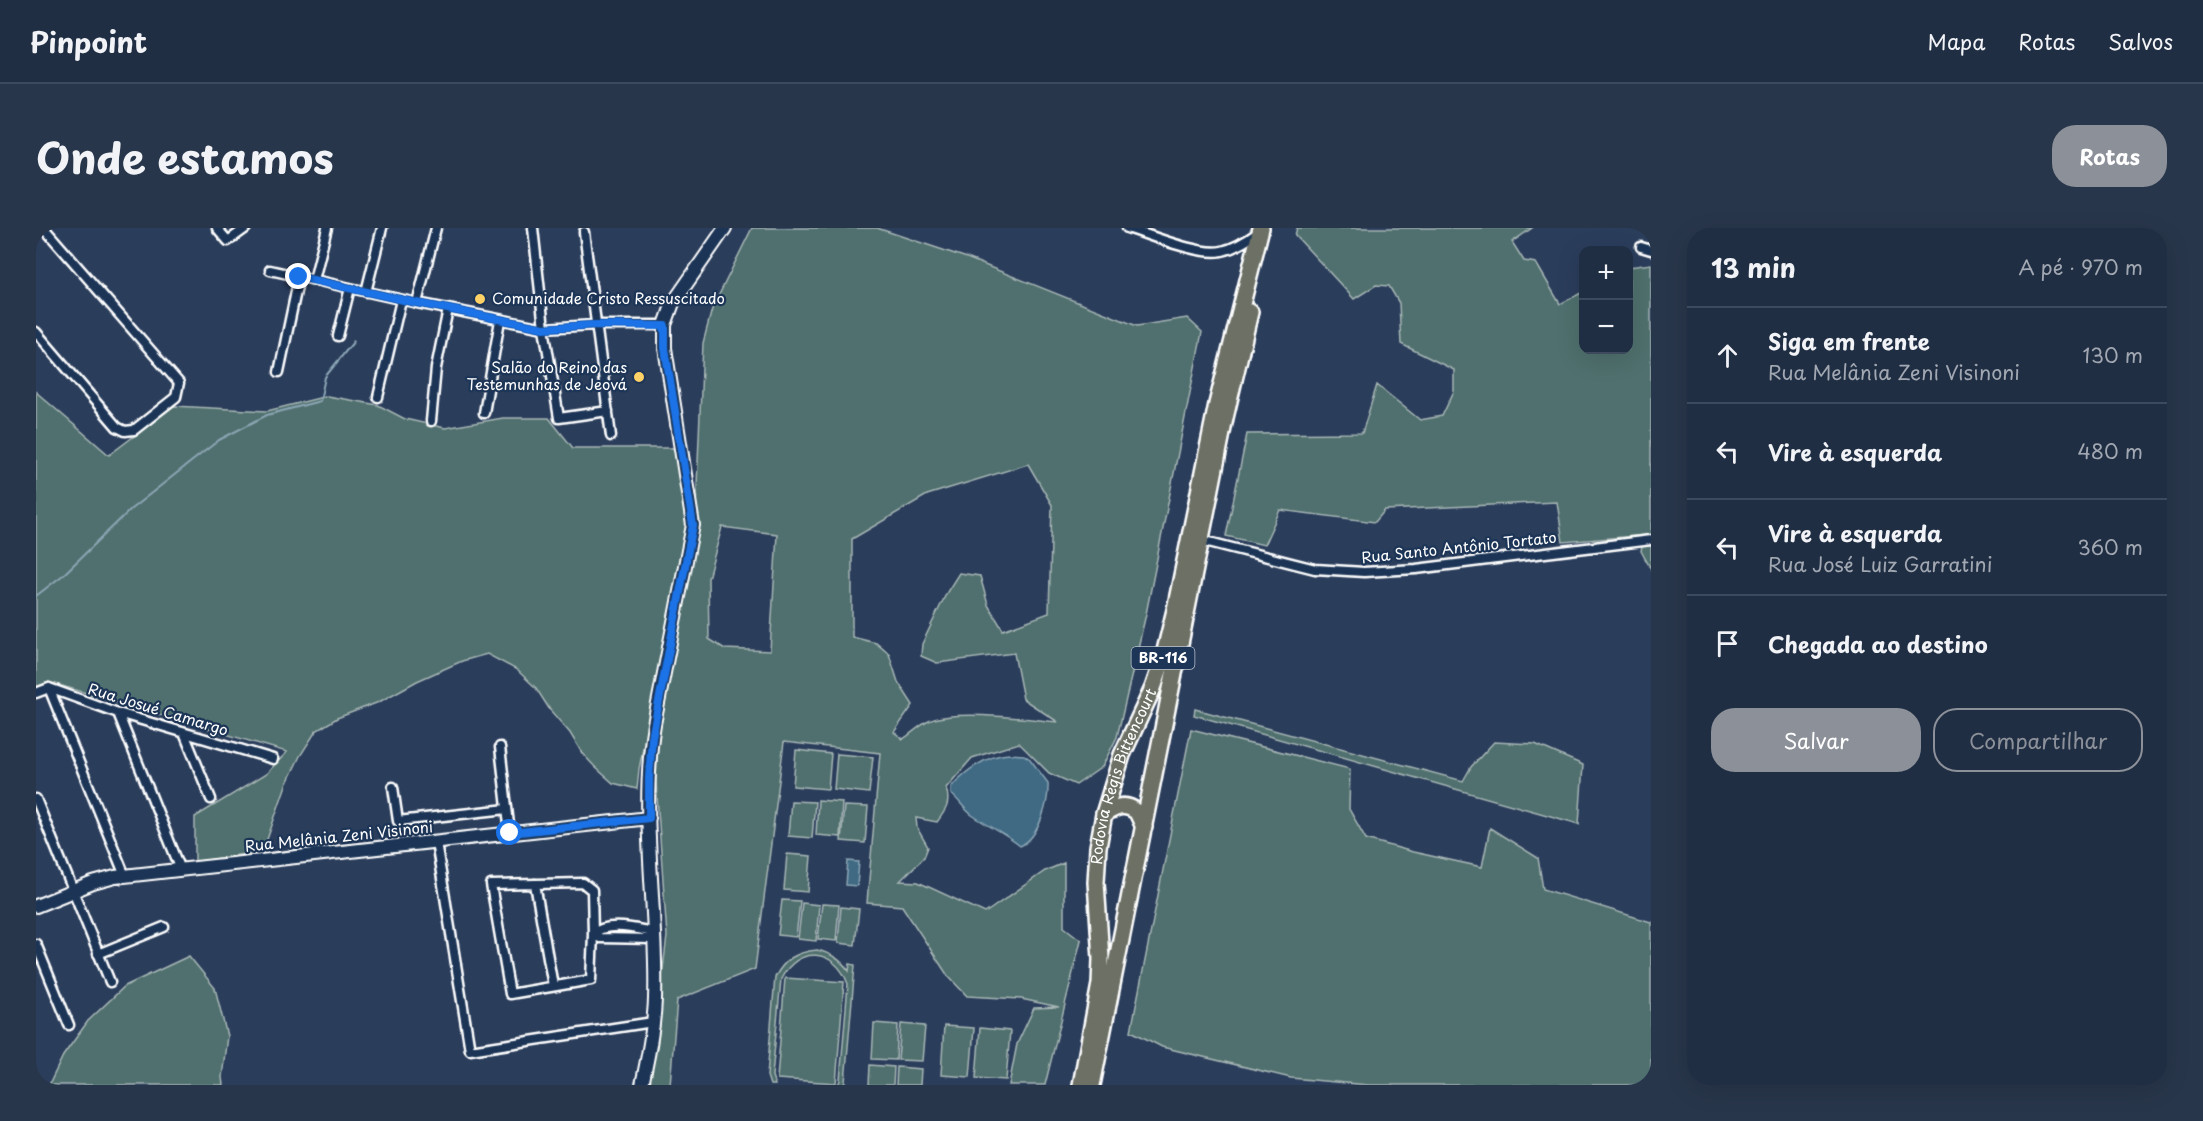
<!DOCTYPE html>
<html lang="pt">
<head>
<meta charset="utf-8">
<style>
	:root { --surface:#202e44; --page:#28364b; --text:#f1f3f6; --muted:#a2a8b2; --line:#3d4a5d; --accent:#8c9099 }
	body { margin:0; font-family:"Playpen Sans",sans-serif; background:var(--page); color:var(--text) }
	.controls { position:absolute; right:18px; top:18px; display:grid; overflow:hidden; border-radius:12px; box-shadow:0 6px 24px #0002 }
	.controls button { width:54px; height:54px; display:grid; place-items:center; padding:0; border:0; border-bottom:2px solid var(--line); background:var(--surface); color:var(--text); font:30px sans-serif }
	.stop { position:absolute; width:18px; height:18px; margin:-14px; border:4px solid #1a73e8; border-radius:50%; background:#fff }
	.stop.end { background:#1a73e8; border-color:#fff; box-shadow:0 2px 6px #0008 }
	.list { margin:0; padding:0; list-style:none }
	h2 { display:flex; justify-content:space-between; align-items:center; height:78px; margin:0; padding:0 24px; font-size:26px }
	h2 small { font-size:20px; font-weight:400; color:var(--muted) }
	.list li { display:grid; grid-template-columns:39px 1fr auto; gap:18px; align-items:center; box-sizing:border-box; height:96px; padding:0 24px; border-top:2px solid var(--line) }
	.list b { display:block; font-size:22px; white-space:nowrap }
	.list p { margin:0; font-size:20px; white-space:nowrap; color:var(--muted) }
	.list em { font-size:20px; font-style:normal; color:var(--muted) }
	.actions { display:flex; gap:12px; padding:18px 24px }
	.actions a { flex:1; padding:14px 0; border:2px solid var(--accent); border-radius:24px; text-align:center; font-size:21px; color:var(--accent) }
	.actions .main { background:var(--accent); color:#fff }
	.icon { flex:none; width:33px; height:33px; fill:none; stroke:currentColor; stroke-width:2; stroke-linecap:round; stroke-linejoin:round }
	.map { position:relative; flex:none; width:1615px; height:857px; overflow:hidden; border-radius:24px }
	header { display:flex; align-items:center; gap:36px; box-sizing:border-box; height:84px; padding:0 30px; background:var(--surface); border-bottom:2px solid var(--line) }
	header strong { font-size:28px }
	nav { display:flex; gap:33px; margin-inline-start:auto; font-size:21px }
	.intro { display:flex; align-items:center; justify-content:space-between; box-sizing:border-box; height:144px; padding:0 36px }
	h1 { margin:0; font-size:42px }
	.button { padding:15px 27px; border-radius:24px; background:var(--accent); color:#fff; font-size:21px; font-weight:700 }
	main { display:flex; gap:36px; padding:0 36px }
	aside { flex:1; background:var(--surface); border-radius:24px; box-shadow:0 6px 24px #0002 }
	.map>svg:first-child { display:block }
	.green { fill:#506f6e; stroke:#a8b7b6; stroke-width:1.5; fill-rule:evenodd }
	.water { fill:#3f6b84; stroke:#8ca6b5; stroke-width:1.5 }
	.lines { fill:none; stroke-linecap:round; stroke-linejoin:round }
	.stream { stroke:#8ca6b5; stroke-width:2 }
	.street-casing { stroke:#fff; stroke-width:13 }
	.secondary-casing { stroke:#fff; stroke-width:16 }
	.highway-casing { stroke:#fff; stroke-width:20 }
	.street { stroke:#1d3557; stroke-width:8 }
	.secondary { stroke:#1d3557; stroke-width:12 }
	.highway { stroke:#6c7065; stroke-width:15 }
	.route { stroke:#1a73e8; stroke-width:8 }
	.poi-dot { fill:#ffd166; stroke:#1d3557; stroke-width:2 }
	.labels { text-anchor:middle; stroke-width:4.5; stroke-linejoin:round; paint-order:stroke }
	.shield { fill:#1d3557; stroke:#bbc2cd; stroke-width:1.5 }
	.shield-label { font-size:14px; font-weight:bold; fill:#fff }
	.poi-label { font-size:15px; fill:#fff; stroke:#1d3557; text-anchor:start }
	.street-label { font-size:15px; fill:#fff; stroke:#1d3557 }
</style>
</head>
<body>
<header>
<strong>Pinpoint</strong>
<nav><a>Mapa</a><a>Rotas</a><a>Salvos</a></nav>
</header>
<div class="intro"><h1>Onde estamos</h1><a class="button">Rotas</a></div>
<main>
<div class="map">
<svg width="1615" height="857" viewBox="0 0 1615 857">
	<rect width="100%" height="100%" fill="#2a3d5b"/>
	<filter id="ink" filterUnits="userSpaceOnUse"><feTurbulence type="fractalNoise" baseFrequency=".0167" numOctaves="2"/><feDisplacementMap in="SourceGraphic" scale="12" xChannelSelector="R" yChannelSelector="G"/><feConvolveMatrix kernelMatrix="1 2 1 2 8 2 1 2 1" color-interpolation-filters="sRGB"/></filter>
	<g filter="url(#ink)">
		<path class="green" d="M 716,0 L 841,0 L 931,30 L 1101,98 L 1151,90 L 1166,104 L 1110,386 L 1081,509 L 1066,539 L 1040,557 L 1013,545 L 983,515 L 936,530 L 910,560 C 915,575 910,582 901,594 L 880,590 L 881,600 L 892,619 L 888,629 L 864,653 L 882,654 L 949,685 L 1009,643 L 1028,635 L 1028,699 L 1045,712 L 1009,857 L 973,857 L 981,816 L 998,780 L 1023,779 L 985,771 L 931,768 L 912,748 L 866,678 L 831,675 L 844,525 L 748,514 L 719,741 L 641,772 L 634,857 L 613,857 L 631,708 L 620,554 L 622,508 L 663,297 L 660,281 L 667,115 L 676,81 ZM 992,236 L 1016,277 L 1013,385 L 967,402 L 952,377 L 944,348 L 923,345 L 911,364 L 886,416 L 885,428 L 901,435 L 978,425 L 987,471 L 1022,494 C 992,491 919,481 893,493 C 884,497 875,506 867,511 L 858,504 L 877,477 L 862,454 L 853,426 L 840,415 L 816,409 L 816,311 L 891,267 ZM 686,299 L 741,306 L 734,423 L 689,421 L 673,411 L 672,350 Z
			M 1261,0 L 1496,0 L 1476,14 L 1488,33 L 1500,35 L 1524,76 L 1547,64 L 1548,122 L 1592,122 L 1593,39 L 1615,36 L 1615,341 L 1605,323 L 1609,307 L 1527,314 L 1521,274 L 1349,282 L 1339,294 L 1244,282 L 1228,317 L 1190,308 L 1211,206 L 1326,205 L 1341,157 L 1384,192 L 1406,188 L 1418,163 L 1418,142 L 1365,116 L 1363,75 L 1353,58 L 1340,57 L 1318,71 L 1259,7 Z
			M 0,164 L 73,227 L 138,178 L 231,183 L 291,168 L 342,177 L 369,191 L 409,200 L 467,190 L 513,190 L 537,220 L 639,220 L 653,299 L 634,402 L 620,454 L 603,541 L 601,561 L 577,555 L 559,539 L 546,525 L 534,505 L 514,482 L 500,460 L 481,442 L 451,426 L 426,433 L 381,453 L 343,474 L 301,490 L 280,503 L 264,528 L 250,557 L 227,623 L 159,634 L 159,589 L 230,546 L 251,524 L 13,454 L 0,459 Z
			M 1159,481 L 1427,553 L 1435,539 L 1458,514 L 1499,516 L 1547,537 L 1543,596 L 1158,487 Z
			M 1155,501 L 1314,541 L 1313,581 L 1330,611 L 1377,624 L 1446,639 L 1454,600 L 1502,630 L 1507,661 L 1615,694 L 1615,857 L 1332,857 L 1255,850 L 1126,819 L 1095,803 Z
			M 760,522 L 795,526 L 792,561 L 757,558 Z
			M 801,526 L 837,529 L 833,565 L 798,561 Z
			M 782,572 L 806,574 L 804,609 L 780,607 Z
			M 755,573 L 779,574 L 776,610 L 752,608 Z
			M 808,578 L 832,579 L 829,615 L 805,613 Z
			M 751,626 L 775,628 L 772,664 L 748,662 Z
			M 746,672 L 764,673 L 760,709 L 742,707 Z
			M 766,675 L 783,677 L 780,713 L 762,711 Z
			M 786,676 L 803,677 L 800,713 L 782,711 Z
			M 805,679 L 823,681 L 819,717 L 802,715 Z
			M 781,722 C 796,726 804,731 813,743 L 814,736 L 819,737 L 809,854 L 807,857 L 802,857 L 804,852 L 812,756 C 799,720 762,717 745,751 L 736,848 L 739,857 L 734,857 L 731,848 L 739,749 C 749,731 760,724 781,722 Z
			M 153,728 L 179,760 L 191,808 L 186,849 L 187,857 L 13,857 L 27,828 L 52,793 L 89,758 Z
			M 749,750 L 808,754 L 800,855 L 741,851 Z
			M 838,795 L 862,797 L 860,832 L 836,831 Z
			M 865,796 L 889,798 L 886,833 L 862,832 Z
			M 908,798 L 938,800 L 934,849 L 905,847 Z
			M 944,800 L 974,803 L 970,852 L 940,850 Z
			M 834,837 L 858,839 L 857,857 L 833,857 Z
			M 861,839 L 885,841 L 884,857 L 860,857 Z"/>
		<path class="water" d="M 973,526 L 988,527 L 994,531 L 1012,555 C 1013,574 1003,610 984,618 C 969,606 952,598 936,587 C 928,581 923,572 915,566 L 915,559 C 929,543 951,527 973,526 Z
			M 812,633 L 823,634 L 821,658 L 810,657 Z"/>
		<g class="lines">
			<path class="stream" d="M 0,368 L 27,347 L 95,281 L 183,212 L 231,187 L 284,173 L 289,149 L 318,113"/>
			<defs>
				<path id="street" d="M 181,0 L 192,13 L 210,0
					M 497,0 L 508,100 L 523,190 L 572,183
					M 1091,0 C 1114,7 1164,28 1186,23 C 1200,20 1212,12 1223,4
					M 548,4 L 575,208
					M 1605,19 L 1615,22
					M 234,42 L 381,75 L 508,100 L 559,97 L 629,97
					M 278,52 L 291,0
					M 330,64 L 346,0
					M 381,75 L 400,0
					M 0,104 L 81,199 L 89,203 L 98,202 L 140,169 L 143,155 L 8,0
					M 302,108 L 314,60
					M 243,144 L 263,49
					M 342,169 L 365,72
					M 448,185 L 464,92
					M 395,193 L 400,140 L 412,81
					M 1165,312 L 1279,341 L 1328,344 L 1380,341 L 1615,312
					M 13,460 L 89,648
					M 0,465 L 13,460 L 82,485 L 237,531
					M 82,485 L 145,642
					M 148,505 L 175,571
					M 464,519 L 474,605
					M 357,559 L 362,593 L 471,581
					M 0,571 L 74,754
					M 400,614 L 434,822 L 617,794
					M 547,655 L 556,662 L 557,706 L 555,752 L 474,766 L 455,657 Z
					M 499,656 L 517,758
					M 557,706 C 571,693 600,701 617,704
					M 557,706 L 564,710 L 617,711
					M 0,716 L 33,797
					M 62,726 L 128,699"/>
				<path id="secondary" d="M 0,678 L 57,655 L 79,649 L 613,590
					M 606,857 C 612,829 618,800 619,771 C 622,680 603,587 618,496 L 657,297 L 629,120 L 629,97 L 637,75 L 689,0"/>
				<g id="highway">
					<path d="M 1068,586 C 1080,579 1089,574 1101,584 L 1108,599"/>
					<path id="s1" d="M 1045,857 L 1064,756 L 1065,731 L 1060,654 L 1062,619 L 1068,586 L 1086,527 L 1117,460 L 1127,431 L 1139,382 L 1181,176 L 1225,0"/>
					<path d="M 1056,857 L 1189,190 L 1214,84"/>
				</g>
			</defs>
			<use href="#street" class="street-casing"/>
			<use href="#secondary" class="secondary-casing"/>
			<use href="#highway" class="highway-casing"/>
			<use href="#street" class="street"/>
			<use href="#secondary" class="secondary"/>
			<use href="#highway" class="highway"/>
		</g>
	</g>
	<g class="lines" filter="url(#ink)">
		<path class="route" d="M 263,49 L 381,75 L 508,100 L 559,97 L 629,98 L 629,120 L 657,297 L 616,510 L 613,550 L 613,590 L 474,605"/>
	</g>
	<g class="poi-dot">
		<circle cx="444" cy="71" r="6"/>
		<circle cx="603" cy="149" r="6"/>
	</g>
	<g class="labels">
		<rect class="shield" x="1095.5" y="419" width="63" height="22" rx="4.5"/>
		<g class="shield-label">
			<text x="1127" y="435">BR-116</text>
		</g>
		<g class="poi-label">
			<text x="456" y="76">Comunidade Cristo Ressuscitado</text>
			<text x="591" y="145" text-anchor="end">Salão do Reino das<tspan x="591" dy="17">Testemunhas de Jeová</tspan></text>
		</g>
		<g class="street-label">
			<text transform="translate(1423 320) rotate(-6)" y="5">Rua Santo Antônio Tortato</text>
			<text transform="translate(122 482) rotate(17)" y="5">Rua Josué Camargo</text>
			<text dy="5" stroke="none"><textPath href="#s1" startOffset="315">Rodovia Régis Bittencourt</textPath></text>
			<text transform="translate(303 609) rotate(-6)" y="5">Rua Melânia Zeni Visinoni</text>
		</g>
	</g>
</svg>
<div class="controls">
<button>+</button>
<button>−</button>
</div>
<div class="stop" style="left:474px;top:605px"></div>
<div class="stop end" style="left:263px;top:49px"></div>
</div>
<aside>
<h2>13 min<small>A pé · 970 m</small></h2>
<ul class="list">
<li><svg class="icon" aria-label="ahead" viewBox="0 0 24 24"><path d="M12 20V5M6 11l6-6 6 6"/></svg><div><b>Siga em frente</b><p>Rua Melânia Zeni Visinoni</p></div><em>130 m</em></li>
<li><svg class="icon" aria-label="left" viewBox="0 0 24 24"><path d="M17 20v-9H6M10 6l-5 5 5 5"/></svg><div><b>Vire à esquerda</b></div><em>480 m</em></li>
<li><svg class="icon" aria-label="left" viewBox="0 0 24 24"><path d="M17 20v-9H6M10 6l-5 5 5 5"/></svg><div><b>Vire à esquerda</b><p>Rua José Luiz Garratini</p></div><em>360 m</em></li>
<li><svg class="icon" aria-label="arrive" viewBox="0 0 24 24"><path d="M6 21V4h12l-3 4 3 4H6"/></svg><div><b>Chegada ao destino</b></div></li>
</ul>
<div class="actions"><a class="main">Salvar</a><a>Compartilhar</a></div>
</aside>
</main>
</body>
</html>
